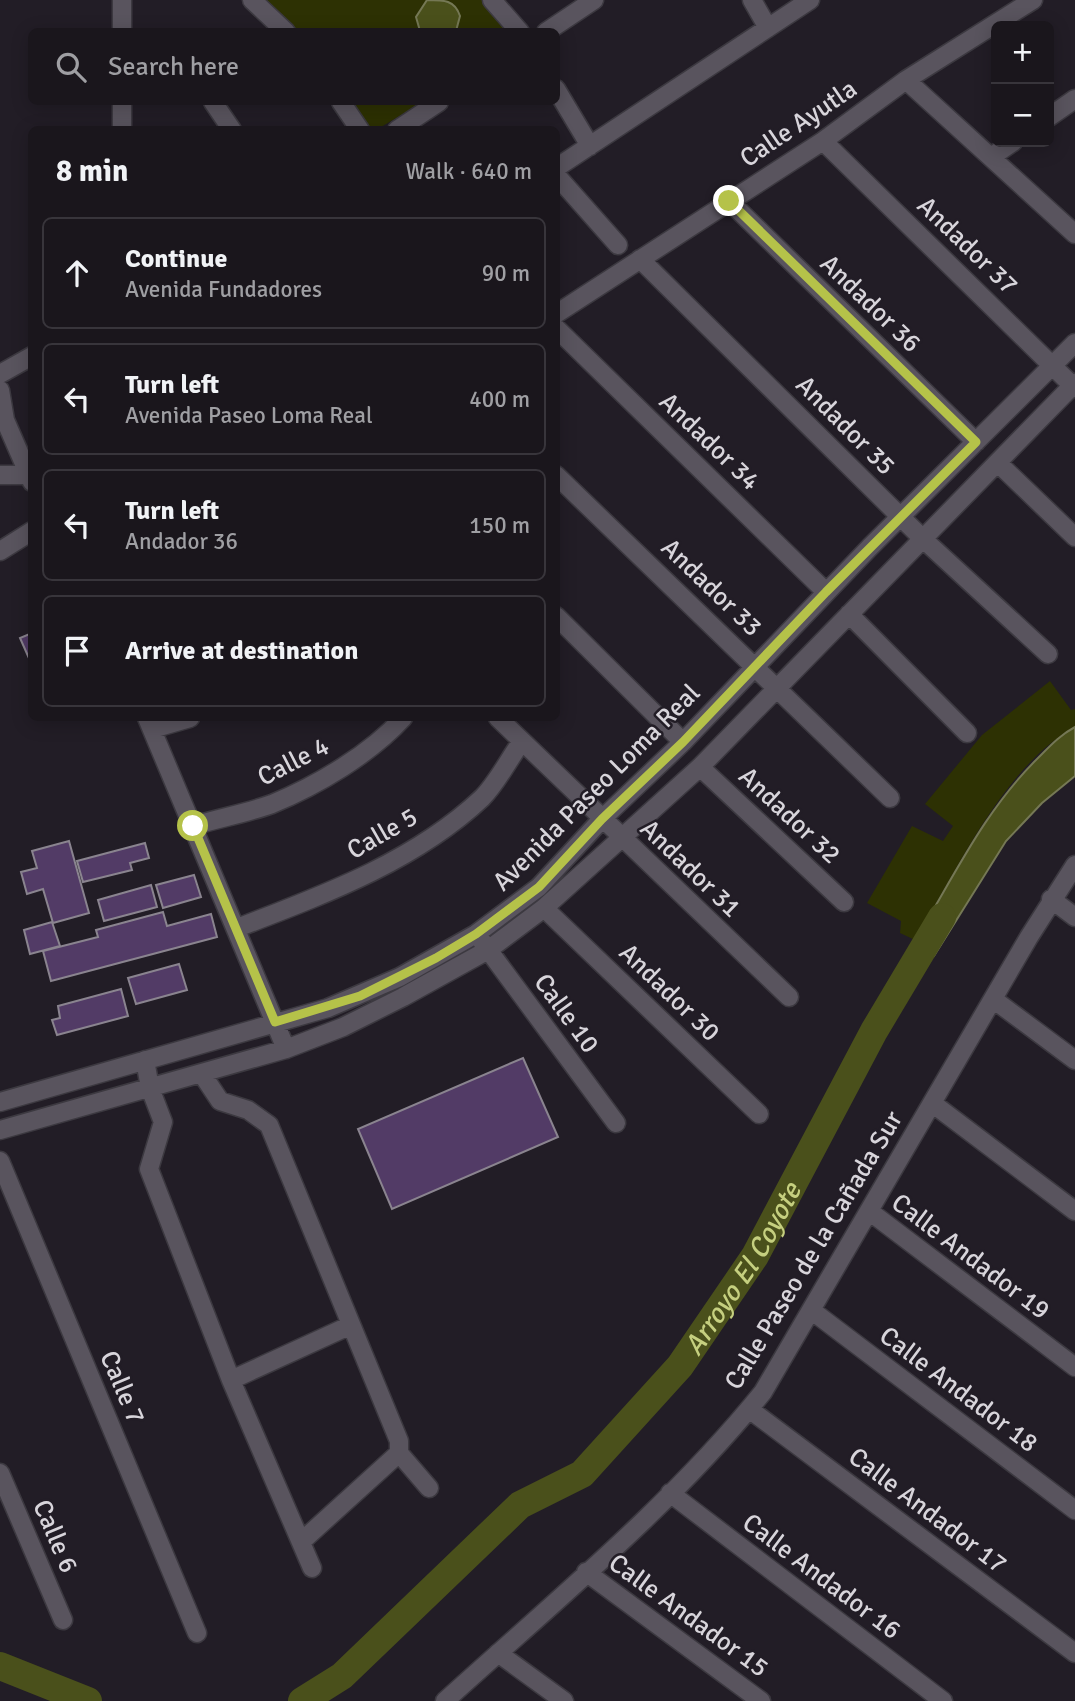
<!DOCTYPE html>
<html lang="en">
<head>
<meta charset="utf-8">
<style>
	:root { --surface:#1a161c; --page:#272329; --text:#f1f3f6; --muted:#9f9fa3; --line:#38353b }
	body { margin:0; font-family:Signika,sans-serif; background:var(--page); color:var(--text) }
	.controls { position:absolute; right:21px; top:21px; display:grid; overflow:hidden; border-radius:10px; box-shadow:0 4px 18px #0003 }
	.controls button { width:63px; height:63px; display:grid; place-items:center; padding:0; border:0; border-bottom:2px solid var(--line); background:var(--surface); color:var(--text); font:35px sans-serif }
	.stop { position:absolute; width:21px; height:21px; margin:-16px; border:5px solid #b5c249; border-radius:50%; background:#fff }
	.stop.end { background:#b5c249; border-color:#fff; box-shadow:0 2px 7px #0008 }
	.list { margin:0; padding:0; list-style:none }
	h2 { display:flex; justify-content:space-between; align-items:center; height:91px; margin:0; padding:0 28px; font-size:30px }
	h2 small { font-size:23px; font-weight:400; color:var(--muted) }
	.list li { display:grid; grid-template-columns:46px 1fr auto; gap:21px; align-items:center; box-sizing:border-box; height:112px; margin:0 14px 14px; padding:0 14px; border:2px solid var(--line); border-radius:10px }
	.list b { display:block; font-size:26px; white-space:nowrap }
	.list p { margin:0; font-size:23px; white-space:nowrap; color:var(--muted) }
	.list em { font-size:23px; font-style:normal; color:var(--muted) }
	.icon { flex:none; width:38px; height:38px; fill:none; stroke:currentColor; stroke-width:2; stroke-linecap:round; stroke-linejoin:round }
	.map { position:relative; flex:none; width:1075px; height:1701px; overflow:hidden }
	.search { position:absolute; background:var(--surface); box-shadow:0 4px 18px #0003; left:28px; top:28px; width:532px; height:77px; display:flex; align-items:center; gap:18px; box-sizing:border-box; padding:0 24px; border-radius:10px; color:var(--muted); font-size:26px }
	.panel { position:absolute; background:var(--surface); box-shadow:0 4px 18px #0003; left:28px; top:126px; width:532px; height:595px; border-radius:10px }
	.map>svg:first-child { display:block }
	.green { fill:#2d3103 }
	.water { fill:#4a501b; stroke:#757855; stroke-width:2 }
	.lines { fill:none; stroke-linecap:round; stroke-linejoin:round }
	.river { stroke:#4a501b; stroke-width:28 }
	.building { fill:#523b66; stroke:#8a848f; stroke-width:2 }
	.minor-casing { stroke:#3c3940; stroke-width:21 }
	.minor { stroke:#59545e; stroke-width:18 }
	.route { stroke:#b5c249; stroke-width:9 }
	.labels { text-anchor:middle; stroke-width:5; stroke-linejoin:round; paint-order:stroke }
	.street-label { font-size:26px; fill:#d8d5db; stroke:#221d26 }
	.water-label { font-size:28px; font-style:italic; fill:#c5cf7f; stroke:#221d26 }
</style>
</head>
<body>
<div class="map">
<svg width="1075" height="1701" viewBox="0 0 1075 1701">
	<rect width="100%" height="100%" fill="#221d26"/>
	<path class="green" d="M 253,0 L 492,0 L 520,31 L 290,31 Z
		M 349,102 L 423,102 L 376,130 L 370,129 Z
		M 1050,681 L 1071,710 L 1075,709 L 1075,727 C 1003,766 956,873 915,940 L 900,933 L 901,921 L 867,903 L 912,826 L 943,841 L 953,826 L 925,804 L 982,735 Z"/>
	<path class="water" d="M 427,0 C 444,0 455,0 460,16 L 456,31 L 420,31 L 416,17 Z
		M 1075,727 L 1075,776 L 1042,803 L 1006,841 L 934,956 L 913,944 C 953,879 983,812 1038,758 C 1050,746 1060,735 1075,727 Z"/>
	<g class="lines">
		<g class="river">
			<path d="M 0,1666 L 88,1701"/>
			<path id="s1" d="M 302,1701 L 342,1676 L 520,1505 L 582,1474 L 680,1366 L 755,1256 L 874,1031 L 942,917"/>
		</g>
	</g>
	<path class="building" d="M 32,633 L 32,665 L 20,638 Z
		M 69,841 L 89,913 L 53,923 L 43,889 L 27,894 L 21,872 L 37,868 L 32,851 Z
		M 145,843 L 149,858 L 130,863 L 132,870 L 83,882 L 77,861 Z
		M 194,875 L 201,897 L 163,908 L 156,885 Z
		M 151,885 L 157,907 L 104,921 L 98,900 Z
		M 163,912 L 167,926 L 211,914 L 217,937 L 51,981 L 43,951 L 98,937 L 96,930 Z
		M 52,922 L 60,946 L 30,954 L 24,930 Z
		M 179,964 L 187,990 L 136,1004 L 128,978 Z
		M 121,989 L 128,1016 L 57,1035 L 52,1020 L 60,1018 L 58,1006 Z
		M 523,1058 L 558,1137 L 392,1209 L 358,1129 Z"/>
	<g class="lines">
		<defs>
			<path id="minor" d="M 122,0 L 122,32
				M 252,0 L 286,32
				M 492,0 L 520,32
				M 752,0 L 768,28
				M 546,32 L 594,0
				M 906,80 L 1075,234
				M 556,89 L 590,146
				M 213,102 L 232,130
				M 341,102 L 360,130
				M 1049,117 L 1075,99
				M 122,130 L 122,102
				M 397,130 L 439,102
				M 823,141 L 1075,388
				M 991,157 L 1013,142
				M 556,168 L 810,0
				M 556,175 L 618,245
				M 729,201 L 976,442
				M 640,259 L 922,538 L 1048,654
				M 556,314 L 823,141 L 906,80 L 1033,0
				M 556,328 L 826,592
				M 0,374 L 32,356
				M 0,390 L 5,420 L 32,482
				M 998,463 L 1075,537
				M 0,475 L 28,475
				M 556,475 L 890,798
				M 0,551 L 32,531
				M 849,614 L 967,733
				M 556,616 L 683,742
				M 147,718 L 286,1049
				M 498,718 L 789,997
				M 152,729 L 190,718
				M 700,767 L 844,902
				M 193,826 C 219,818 247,813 272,804 C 318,785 370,754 403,718
				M 1051,899 L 1075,917
				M 544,908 L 759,1114
				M 237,928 C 323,895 414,862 482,798 C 497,783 509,759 522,741
				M 481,940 L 616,1123
				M 993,999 L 1075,1060
				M 145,1060 L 150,1088 L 163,1122 L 149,1169 L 231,1380 L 312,1568
				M 202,1074 L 220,1101 L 248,1110 L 269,1125 L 399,1441 L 399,1453 L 429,1488
				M 0,1102 L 328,1008 L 400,977 L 476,934 L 539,887 L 602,819 L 683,742 L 870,547 L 1075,343
				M 932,1103 L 1075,1211
				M 0,1130 L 286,1049 L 343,1027 L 403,997 L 488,950 L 544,908 L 700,767 L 1075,383
				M 0,1161 L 197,1633
				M 869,1211 L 1075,1367
				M 811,1310 L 1075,1510
				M 231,1380 L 351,1325
				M 749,1409 L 1075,1653
				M 0,1473 L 63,1620
				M 670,1493 L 943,1701
				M 302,1541 L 399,1453
				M 586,1572 L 761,1701
				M 498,1653 L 564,1701
				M 445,1701 C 554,1602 671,1506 763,1392 L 1029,937 L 1075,865"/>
		</defs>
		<use href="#minor" class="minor-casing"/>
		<use href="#minor" class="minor"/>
	</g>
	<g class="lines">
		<path class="route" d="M 193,826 L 275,1022 L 360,996 L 436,958 L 476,934 L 539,887 L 602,819 L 683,742 L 826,592 L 976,442 L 729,201"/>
	</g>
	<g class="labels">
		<g class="street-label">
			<text transform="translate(798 123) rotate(-34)" y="9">Calle Ayutla</text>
			<text transform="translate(968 245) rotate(44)" y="9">Andador 37</text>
			<text transform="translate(871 303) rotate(44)" y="9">Andador 36</text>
			<text transform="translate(846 425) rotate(45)" y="9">Andador 35</text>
			<text transform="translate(710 441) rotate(44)" y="9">Andador 34</text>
			<text transform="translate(712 587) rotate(44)" y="9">Andador 33</text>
			<text transform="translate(293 761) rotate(-27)" y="9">Calle 4</text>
			<text transform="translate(596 787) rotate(-45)" y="9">Avenida Paseo Loma Real</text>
			<text transform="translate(790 815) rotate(43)" y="9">Andador 32</text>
			<text transform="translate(382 833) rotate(-30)" y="9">Calle 5</text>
			<text transform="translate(691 868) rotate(44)" y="9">Andador 31</text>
			<text transform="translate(670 992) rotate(44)" y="9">Andador 30</text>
			<text transform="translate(567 1013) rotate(54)" y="9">Calle 10</text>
			<text transform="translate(813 1250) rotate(-59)" y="9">Calle Paseo de la Cañada Sur</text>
			<text transform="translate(971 1256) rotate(37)" y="9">Calle Andador 19</text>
			<text transform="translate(123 1387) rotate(67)" y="9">Calle 7</text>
			<text transform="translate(959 1389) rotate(37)" y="9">Calle Andador 18</text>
			<text transform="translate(928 1510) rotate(37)" y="9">Calle Andador 17</text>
			<text transform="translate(56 1536) rotate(67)" y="9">Calle 6</text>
			<text transform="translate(822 1576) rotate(37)" y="9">Calle Andador 16</text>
			<text transform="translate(689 1615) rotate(36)" y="9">Calle Andador 15</text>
		</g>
		<g class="water-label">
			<text dy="10" stroke="none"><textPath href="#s1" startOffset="625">Arroyo El Coyote</textPath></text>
		</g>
	</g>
</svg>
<div class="controls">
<button>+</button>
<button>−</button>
</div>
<div class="stop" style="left:193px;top:826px"></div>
<div class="stop end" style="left:729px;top:201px"></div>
<div class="search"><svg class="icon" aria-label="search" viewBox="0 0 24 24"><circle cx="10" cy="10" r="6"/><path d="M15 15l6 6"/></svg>Search here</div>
<section class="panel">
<h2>8 min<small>Walk · 640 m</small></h2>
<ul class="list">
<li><svg class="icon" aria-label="ahead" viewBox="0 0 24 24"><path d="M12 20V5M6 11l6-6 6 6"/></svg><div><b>Continue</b><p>Avenida Fundadores</p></div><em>90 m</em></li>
<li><svg class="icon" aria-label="left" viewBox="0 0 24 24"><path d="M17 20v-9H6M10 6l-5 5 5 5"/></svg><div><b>Turn left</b><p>Avenida Paseo Loma Real</p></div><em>400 m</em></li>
<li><svg class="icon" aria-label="left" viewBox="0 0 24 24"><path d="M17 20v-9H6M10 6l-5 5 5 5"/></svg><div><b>Turn left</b><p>Andador 36</p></div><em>150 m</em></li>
<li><svg class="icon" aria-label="arrive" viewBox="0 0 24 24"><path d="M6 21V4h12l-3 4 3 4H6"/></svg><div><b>Arrive at destination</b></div></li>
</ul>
</section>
</div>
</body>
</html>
